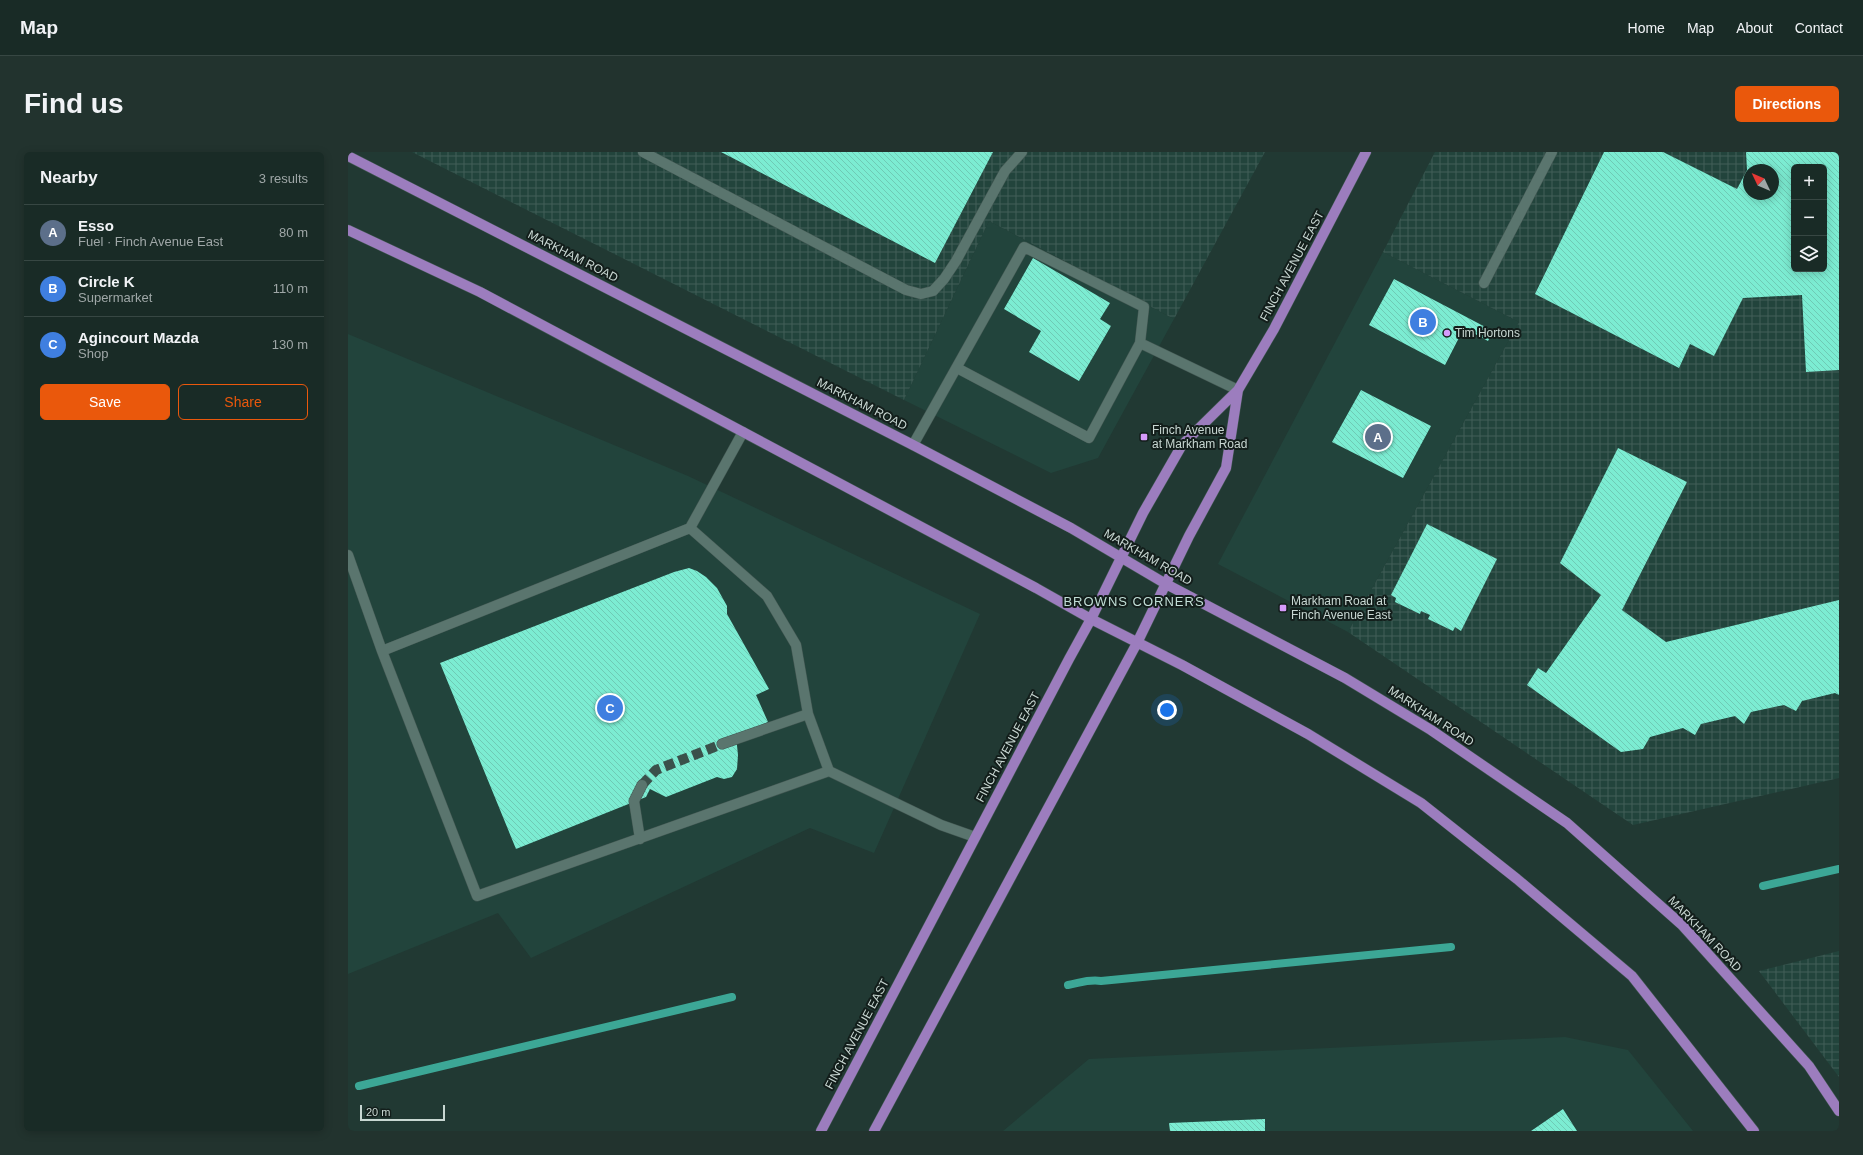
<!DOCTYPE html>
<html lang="en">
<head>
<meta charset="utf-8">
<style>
	:root { --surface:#192b26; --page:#22332e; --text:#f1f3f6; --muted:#9fa7a7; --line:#374743; --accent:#ea580c }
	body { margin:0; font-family:Helvetica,sans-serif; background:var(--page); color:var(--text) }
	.controls { position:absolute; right:12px; top:12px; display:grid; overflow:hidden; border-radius:6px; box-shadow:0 2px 10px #0003 }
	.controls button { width:36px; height:36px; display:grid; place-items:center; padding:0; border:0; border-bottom:1px solid var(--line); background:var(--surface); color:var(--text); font:20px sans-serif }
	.compass { position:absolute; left:1395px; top:12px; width:36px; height:36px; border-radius:50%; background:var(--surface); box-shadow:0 2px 10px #0003; rotate:314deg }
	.scale { position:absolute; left:12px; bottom:10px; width:85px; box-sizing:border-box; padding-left:4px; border:2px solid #c8d7d2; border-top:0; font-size:11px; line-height:14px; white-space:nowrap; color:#c8d7d2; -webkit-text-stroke:3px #131e1b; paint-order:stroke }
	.you { position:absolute; left:819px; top:558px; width:14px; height:14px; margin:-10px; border:3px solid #fff; border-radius:50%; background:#1a73e8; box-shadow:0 0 0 6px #1a73e833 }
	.badge { display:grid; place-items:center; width:26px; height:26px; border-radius:50%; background:var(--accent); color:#fff; font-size:13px; font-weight:700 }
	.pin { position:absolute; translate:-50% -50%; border:2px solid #fff; box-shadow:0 1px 4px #0006 }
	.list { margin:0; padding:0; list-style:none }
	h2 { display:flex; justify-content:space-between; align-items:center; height:52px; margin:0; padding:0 16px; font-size:17px }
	h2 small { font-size:13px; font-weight:400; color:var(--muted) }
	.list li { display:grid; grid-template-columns:26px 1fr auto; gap:12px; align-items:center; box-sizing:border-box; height:56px; padding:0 16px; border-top:1px solid var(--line) }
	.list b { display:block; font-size:15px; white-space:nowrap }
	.list p { margin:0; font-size:13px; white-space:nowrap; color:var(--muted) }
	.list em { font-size:13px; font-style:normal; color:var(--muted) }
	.actions { display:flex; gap:8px; padding:12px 16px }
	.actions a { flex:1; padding:9px 0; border:1px solid var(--accent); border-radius:6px; text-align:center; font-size:14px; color:var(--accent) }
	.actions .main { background:var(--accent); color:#fff }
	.icon { flex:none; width:22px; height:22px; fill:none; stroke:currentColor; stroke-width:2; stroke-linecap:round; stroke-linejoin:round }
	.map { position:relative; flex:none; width:1491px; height:979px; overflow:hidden; border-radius:6px }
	header { display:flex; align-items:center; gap:24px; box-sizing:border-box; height:56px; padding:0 20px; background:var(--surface); border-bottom:1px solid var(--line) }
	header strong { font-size:19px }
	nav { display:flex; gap:22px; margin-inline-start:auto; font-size:14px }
	.intro { display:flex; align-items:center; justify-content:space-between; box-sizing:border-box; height:96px; padding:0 24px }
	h1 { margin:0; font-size:28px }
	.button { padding:10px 18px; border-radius:6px; background:var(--accent); color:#fff; font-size:14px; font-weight:700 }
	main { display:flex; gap:24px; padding:0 24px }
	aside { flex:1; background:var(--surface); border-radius:6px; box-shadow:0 2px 10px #0003 }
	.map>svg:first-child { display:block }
	.built { fill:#22443c }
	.industrial { fill:url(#industrial-grid); fill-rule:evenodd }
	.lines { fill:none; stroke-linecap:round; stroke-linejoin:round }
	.stream { stroke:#3ca796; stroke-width:8 }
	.building { fill:url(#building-back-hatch); fill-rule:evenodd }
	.minor-tunnel { stroke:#3a514b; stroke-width:10; stroke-dasharray:10 5; stroke-linecap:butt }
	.minor-casing { stroke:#425752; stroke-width:11 }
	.major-casing { stroke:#425752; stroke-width:11 }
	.minor { stroke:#5a756e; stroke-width:10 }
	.major { stroke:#9c7dbe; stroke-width:10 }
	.poi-dot { fill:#d59bfb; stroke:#131e1b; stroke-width:1.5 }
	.labels { text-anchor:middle; stroke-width:4; stroke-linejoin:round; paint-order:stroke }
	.street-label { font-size:12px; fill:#c8d7d2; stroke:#131e1b }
	.poi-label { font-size:12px; fill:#c8d7d2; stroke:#131e1b; text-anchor:start }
	.neighbourhood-label { font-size:13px; letter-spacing:1px; fill:#c1ded6; stroke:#131e1b }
</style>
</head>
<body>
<header>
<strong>Map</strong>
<nav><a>Home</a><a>Map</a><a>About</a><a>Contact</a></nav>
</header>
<div class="intro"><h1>Find us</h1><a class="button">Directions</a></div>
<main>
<aside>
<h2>Nearby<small>3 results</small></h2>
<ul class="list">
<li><span class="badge" style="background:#5c6f8a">A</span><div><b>Esso</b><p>Fuel · Finch Avenue East</p></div><em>80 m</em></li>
<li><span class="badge" style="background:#3f7fe0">B</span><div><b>Circle K</b><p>Supermarket</p></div><em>110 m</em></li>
<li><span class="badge" style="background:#3f7fe0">C</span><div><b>Agincourt Mazda</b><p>Shop</p></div><em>130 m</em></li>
</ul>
<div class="actions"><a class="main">Save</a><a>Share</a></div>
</aside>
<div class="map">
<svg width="1491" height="979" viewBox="0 0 1491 979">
	<defs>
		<pattern id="industrial-grid" width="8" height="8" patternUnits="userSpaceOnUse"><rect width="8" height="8" fill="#22443c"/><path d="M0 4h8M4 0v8" fill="none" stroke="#415e57"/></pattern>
		<pattern id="building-back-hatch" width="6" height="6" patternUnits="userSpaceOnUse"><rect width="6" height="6" fill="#7cecd2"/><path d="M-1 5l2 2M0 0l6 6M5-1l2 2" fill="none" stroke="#6fcab5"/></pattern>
	</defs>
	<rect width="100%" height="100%" fill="#213933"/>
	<path class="built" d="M 641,69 L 826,167 L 750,306 L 703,321 L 556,248 Z
		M 1035,100 L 1171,170 L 1000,480 L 870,412 Z
		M 0,182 L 340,324 L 632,462 L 526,701 L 462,676 L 183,806 L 150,761 L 0,822 Z
		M 1217,885 L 1280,898 L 1345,979 L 655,979 L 741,907 Z"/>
	<path class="industrial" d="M 64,0 L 917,0 L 826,167 L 641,69 L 556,248 Z
		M 1087,0 L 1491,0 L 1491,626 L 1285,673 L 1000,480 L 1171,170 L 1035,100 ZM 1446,15 L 1476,15 L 1476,117 L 1446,117 ZM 1401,18 L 1425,18 L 1425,42 L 1401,42 Z
		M 1491,799 L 1491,925 L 1411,819 Z"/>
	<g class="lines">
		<path class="stream" d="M 1415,734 L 1491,717
			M 720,833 C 732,831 740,827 753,829 L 1103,795
			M 11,934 L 384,845"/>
	</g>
	<path class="building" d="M 373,0 L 645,0 L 587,111 Z
		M 1256,0 L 1315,0 L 1389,37 L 1399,18 L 1398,0 L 1491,0 L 1491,218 L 1458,220 L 1454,143 L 1395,146 L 1366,204 L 1342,192 L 1331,216 L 1187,142 ZM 1446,15 L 1476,15 L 1476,117 L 1446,117 ZM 1401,18 L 1425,18 L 1425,42 L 1401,42 Z
		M 685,106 L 762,151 L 752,167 L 763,174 L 731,229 L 681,200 L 693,179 L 656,157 Z
		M 1046,127 L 1145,179 L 1140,189 L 1116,176 L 1097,213 L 1021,173 Z
		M 1013,238 L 1083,274 L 1055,326 L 984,290 Z
		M 1270,296 L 1339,330 L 1274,458 L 1318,490 L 1491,448 L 1491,543 L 1487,541 L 1454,549 L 1448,559 L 1436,553 L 1403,560 L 1396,572 L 1387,564 L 1353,572 L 1347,583 L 1335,576 L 1302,585 L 1295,597 L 1273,600 L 1179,533 L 1190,516 L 1198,521 L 1253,443 L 1212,411 Z
		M 1079,372 L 1149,407 L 1113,479 L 1107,475 L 1105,479 L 1080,467 L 1082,463 L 1073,459 L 1072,462 L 1047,450 L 1048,446 L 1043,443 Z
		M 341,416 L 349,419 L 358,425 L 369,436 L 379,454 L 379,462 L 421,537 L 408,543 L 420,570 L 388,584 L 390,603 L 389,617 L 384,625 L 376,627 L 369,625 L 318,645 L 302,637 L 298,645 L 168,697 L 92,511 L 326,420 Z
		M 1215,957 L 1229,979 L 1183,979 Z
		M 917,967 L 917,979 L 822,979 L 821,971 Z"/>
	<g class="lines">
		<path class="minor-tunnel" d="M 294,633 L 308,618 L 374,592"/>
		<defs>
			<path id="minor" d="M 295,0 L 558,138 L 573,142 L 585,139 L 596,127 L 608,109 L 657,19 L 674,0
				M 1136,131 L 1204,0
				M 792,191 L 890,238
				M 565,293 L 676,95 L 796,155 L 792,191 L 741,286 L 609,216
				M 342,376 L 395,280
				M 0,403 L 34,499 L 129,744 L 481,619
				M 34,499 L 342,376 L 419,444 L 448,493 L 460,562 L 481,619 L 593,673 L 627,685
				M 374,592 L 460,562
				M 292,687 L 286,649 L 294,633"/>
			<path id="major" d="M 0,4 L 565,293 L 723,376 L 818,432 L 997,526 L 1083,578 L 1219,671 L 1334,773 L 1461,914 L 1491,959
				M 0,78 L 132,140 L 688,436 L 743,467 L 834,513 L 960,582 L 1073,651 L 1169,727 L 1284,824 L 1406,979
				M 473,979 L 721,507 L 743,467 L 795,361 L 834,293 L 890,238 L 926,177 L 1018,0
				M 526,979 L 789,491 L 841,384 L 878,316 L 890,238"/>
		</defs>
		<use href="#minor" class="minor-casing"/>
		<use href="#major" class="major-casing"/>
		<use href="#minor" class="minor"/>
		<use href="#major" class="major"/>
	</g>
	<g class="poi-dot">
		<circle cx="1099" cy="181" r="4"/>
		<rect x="792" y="281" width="8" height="8" rx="2"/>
		<rect x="931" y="452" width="8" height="8" rx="2"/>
	</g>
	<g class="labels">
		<g class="street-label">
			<text transform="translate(225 104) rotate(27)" y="4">MARKHAM ROAD</text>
			<text transform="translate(944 114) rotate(-62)" y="4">FINCH AVENUE EAST</text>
			<text transform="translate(514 252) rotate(27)" y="4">MARKHAM ROAD</text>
			<text transform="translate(800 405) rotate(30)" y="4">MARKHAM ROAD</text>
			<text transform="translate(1083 564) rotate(33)" y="4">MARKHAM ROAD</text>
			<text transform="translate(660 595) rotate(-62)" y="4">FINCH AVENUE EAST</text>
			<text transform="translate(1357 782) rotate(46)" y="4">MARKHAM ROAD</text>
			<text transform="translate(509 882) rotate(-62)" y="4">FINCH AVENUE EAST</text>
		</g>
		<g class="poi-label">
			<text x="1107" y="185">Tim Hortons</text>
			<text x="804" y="282">Finch Avenue<tspan x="804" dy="14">at Markham Road</tspan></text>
			<text x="943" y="453">Markham Road at<tspan x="943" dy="14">Finch Avenue East</tspan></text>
		</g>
		<g class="neighbourhood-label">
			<text x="786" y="454">BROWNS CORNERS</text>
		</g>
	</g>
</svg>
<div class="controls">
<button>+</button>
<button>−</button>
<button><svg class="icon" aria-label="layers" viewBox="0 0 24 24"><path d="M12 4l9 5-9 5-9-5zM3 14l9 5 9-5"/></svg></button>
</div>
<svg class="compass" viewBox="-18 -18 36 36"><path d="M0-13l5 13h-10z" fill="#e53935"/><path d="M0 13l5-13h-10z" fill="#9fa7a7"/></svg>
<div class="scale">20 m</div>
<div class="you"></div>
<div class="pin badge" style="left:1030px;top:285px;background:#5c6f8a">A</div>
<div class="pin badge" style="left:1075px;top:170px;background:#3f7fe0">B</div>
<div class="pin badge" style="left:262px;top:556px;background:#3f7fe0">C</div>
</div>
</main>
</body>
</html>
